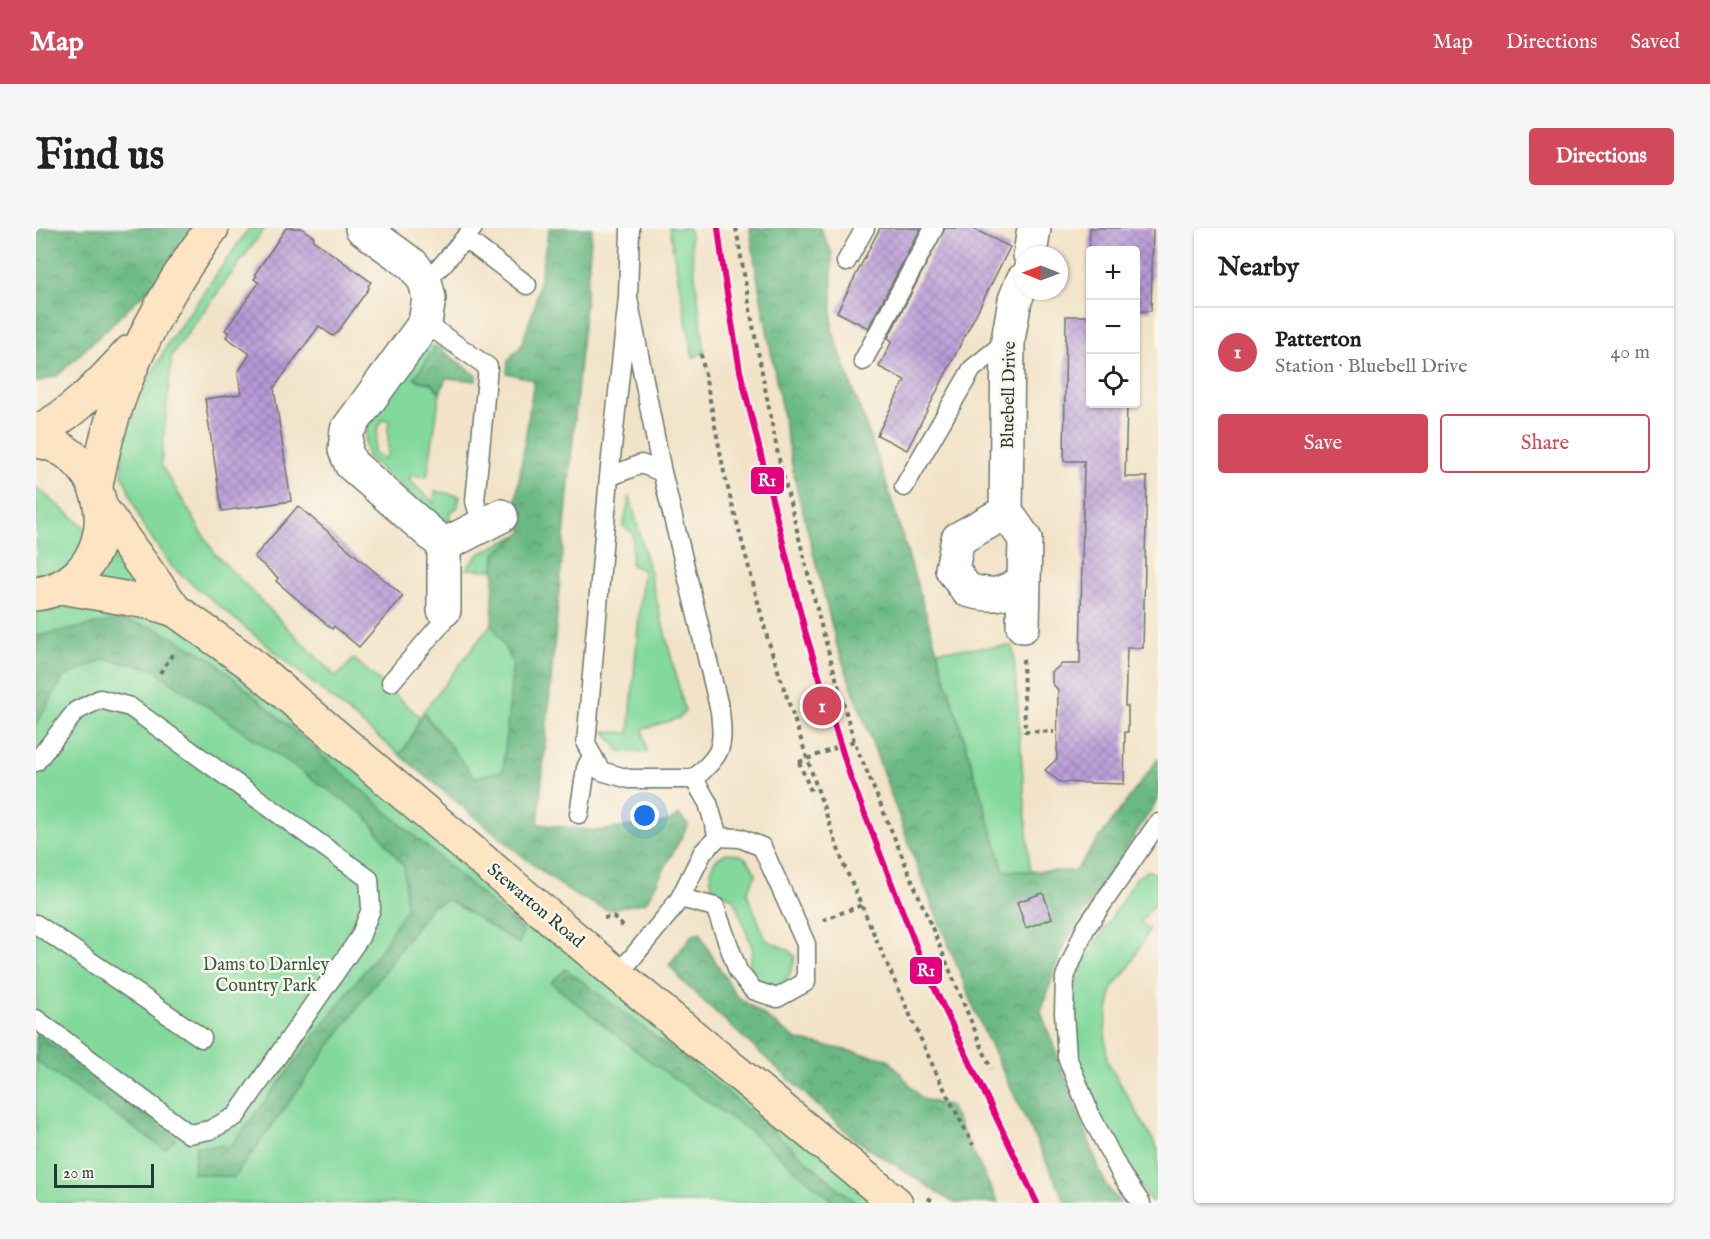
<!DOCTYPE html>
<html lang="en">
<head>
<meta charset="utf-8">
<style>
	:root { --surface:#fff; --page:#f6f6f6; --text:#202124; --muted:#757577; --line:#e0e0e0; --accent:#d1495b }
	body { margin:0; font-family:"IM FELL English",serif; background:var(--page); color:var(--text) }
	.controls { position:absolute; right:18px; top:18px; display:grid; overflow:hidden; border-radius:6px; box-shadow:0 2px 4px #0004 }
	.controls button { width:54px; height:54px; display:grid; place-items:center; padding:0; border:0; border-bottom:2px solid var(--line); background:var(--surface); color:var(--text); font:30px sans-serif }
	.compass { position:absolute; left:978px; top:18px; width:54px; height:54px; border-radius:50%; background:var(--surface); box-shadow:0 2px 4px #0004; rotate:271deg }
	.scale { position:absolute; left:18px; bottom:15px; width:100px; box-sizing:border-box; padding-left:6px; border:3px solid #1f3d34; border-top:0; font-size:16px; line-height:21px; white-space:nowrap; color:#1f3d34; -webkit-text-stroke:4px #fbf7ec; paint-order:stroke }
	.you { position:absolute; left:609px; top:588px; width:21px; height:21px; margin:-15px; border:4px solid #fff; border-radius:50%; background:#1a73e8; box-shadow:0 0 0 9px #1a73e833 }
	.badge { display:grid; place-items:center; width:39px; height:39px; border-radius:50%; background:var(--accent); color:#fff; font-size:20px; font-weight:700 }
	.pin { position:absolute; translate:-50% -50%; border:3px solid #fff; box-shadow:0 2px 6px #0006 }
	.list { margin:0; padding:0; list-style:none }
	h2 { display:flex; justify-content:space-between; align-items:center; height:78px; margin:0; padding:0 24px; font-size:26px }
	h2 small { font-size:20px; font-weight:400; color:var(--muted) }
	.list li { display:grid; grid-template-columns:39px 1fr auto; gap:18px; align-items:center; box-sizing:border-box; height:90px; padding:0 24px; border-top:2px solid var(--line) }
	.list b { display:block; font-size:22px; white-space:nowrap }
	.list p { margin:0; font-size:20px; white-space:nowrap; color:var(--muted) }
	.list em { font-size:20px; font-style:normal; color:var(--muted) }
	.actions { display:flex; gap:12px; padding:18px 24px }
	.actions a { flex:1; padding:14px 0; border:2px solid var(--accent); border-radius:6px; text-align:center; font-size:21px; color:var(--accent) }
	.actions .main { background:var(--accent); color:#fff }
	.icon { flex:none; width:33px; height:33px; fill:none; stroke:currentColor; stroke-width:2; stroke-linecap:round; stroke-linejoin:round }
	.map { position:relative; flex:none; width:1122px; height:975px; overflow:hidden; border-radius:6px }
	header { display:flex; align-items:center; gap:36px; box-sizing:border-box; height:84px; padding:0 30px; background:var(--accent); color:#fff }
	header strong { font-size:28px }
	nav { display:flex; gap:33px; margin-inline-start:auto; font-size:21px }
	.intro { display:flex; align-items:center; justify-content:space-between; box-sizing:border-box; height:144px; padding:0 36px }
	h1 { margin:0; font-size:42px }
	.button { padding:15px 27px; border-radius:6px; background:var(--accent); color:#fff; font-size:21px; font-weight:700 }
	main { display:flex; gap:36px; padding:0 36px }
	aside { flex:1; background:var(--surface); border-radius:6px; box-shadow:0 2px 4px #0004 }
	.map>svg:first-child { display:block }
	.green { fill:#83d99c; stroke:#518b68; stroke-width:1.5; fill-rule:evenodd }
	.forest { fill:url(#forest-crowns); stroke:#447b5c; stroke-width:1.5 }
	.building { fill:url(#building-cross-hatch) }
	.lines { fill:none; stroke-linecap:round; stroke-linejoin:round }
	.lane-casing { stroke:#697768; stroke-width:21 }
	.street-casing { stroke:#697768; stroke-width:36 }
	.secondary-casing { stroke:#697768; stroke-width:36 }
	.path { stroke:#697768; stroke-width:4; stroke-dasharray:4.5 4.5; stroke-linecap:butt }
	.lane { stroke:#fff; stroke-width:18 }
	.street { stroke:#fff; stroke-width:33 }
	.secondary { stroke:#fde5c4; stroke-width:33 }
	.path-bridge { stroke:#697768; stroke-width:4; stroke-dasharray:4.5 4.5; stroke-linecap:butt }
	.rail-1-casing { stroke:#fbf7ec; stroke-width:10 }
	.rail-1 { stroke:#e5007d; stroke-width:6 }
	.labels { text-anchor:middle; stroke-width:5; stroke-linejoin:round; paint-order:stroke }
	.street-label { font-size:18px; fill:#1f3d34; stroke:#fbf7ec }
	.park-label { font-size:18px; fill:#335c49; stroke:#fbf7ec }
	.line-badge { stroke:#fbf7ec; stroke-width:2 }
	.badge-label { font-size:16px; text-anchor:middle; font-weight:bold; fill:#fff }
</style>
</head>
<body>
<header>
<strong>Map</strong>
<nav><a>Map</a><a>Directions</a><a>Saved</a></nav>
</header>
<div class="intro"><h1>Find us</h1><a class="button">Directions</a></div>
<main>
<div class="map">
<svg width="1122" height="975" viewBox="0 0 1122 975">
	<defs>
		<pattern id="forest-crowns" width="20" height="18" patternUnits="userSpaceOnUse" patternTransform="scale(1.5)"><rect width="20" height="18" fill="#6ab984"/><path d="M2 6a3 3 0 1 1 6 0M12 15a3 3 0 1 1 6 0" fill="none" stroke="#57986d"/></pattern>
		<pattern id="building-cross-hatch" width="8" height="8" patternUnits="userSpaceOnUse" patternTransform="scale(1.5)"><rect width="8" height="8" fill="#b798d7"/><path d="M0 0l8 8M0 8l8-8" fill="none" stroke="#947daf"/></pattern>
	</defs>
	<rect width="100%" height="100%" fill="#fbf7ec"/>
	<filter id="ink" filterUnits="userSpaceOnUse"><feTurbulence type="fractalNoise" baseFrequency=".0167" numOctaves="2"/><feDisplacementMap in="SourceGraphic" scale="12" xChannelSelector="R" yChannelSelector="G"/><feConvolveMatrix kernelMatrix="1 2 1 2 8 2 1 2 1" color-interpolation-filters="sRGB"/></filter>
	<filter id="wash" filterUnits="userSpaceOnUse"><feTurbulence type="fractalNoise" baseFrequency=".008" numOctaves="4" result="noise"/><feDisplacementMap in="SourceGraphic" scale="24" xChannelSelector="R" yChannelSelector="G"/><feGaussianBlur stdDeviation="1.35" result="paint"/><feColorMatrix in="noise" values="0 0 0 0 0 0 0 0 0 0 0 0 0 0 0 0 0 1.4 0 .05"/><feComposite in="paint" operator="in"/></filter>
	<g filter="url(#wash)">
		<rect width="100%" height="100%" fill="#f2e3c8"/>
		<path class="green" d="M 213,0 L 229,0 L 136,127 L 125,237 L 179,326 L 300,449 L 318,431 L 384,489 L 375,510 L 364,527 L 136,339 L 106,296 L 86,245 L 87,223 L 90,205 L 108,160 L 133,114 Z
			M 633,0 L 653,0 L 669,125 L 657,129 Z
			M 390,118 L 400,118 L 379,151 L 383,153 L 396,155 L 404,165 L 391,249 L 376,247 L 373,252 L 398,275 L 399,263 L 424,268 L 421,280 L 414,284 L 414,293 L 403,292 L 331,229 L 329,215 L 331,199 ZM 348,191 L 354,194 L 352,198 L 352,227 L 348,231 L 338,224 L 342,199 Z
			M 0,259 L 860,975 L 0,975 Z
			M 594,268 L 649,483 L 643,490 L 607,501 L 611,525 L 584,523 L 568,503 L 593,505 L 607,342 L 595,337 L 597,305 L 587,298 Z
			M 488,304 L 459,326 L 458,342 L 430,341 L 443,326 Z
			M 456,395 L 477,435 L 467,543 L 440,552 L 387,484 Z
			M 977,418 L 994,643 L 968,643 L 901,422 Z
			M 691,625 C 710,627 711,629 720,646 L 711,665 L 730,712 L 753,722 L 759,729 C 753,761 731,771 712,741 L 717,722 L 698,671 L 676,659 C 673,642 674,632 691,625 Z
			M 1113,642 L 1122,648 L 1122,675 L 1116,679 L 1104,694 L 1113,702 L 1095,736 L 1076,761 L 1069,801 L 1071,833 L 1122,921 L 1122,975 L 1116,975 L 1068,904 L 1047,854 L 1037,794 L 1041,746 L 1099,651 Z"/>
		<path class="forest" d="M 0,0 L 162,0 L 123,51 L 21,148 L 0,154 Z
			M 513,0 L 556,0 L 502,596 L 561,603 L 634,593 L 643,587 L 652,597 L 610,674 L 571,682 L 537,666 L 496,636 L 364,527 L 375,510 L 387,484 L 438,549 L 467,543 L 477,435 L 456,395 L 459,326 L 487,304 L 478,286 L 498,152 L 471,145 L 472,132 L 485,118 L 499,77 Z
			M 714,0 L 784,0 L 796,25 L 796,102 L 849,251 L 968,643 L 1039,643 L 1122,531 L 1122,571 L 1028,716 L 1005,784 L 1069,956 L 1084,975 L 1030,975 L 948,804 L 886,652 L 801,418 L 759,253 L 720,43 Z
			M 400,118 L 440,147 L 440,153 L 410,150 L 404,165 L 396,155 L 378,151 Z
			M 81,392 L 118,399 L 176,431 L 487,703 L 483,716 L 413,672 L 396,677 L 198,950 L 157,945 L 160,918 L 195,918 L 348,717 L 370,679 L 368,639 L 330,588 L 117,441 L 69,431 L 28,449 L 0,496 L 0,408 Z
			M 664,704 L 670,718 L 700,767 L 761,812 L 852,831 L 886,871 L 914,878 L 962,975 L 918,975 L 817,910 L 649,756 L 633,737 L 655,708 Z
			M 530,741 L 680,855 L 820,975 L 799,975 L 715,904 L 612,832 L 515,755 Z
			M 0,805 L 140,911 L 129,921 L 0,833 Z"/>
		<g id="blocks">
			<path class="building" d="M 250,0 L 265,0 L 278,9 L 277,12 L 335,54 L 332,58 L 333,60 L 301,105 L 297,108 L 283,98 L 238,160 L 255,273 L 186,283 L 169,171 L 205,166 L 202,144 L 214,126 L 190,109 L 193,105 L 189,102 L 223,55 L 218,51 L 221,48 L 219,46 Z
				M 844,0 L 885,0 L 832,100 L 801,84 Z
				M 909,0 L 936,0 L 974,19 L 871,222 L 841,207 L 869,152 L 843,139 L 856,113 L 852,110 Z
				M 1054,0 L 1117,0 L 1115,83 L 1100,83 L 1100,22 L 1054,22 L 1054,82 L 1051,82 Z
				M 1030,88 L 1054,88 L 1054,176 L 1091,176 L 1089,249 L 1111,249 L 1107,420 L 1091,420 L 1089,478 L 1092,478 L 1092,504 L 1089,504 L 1088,556 L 1024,554 L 1009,542 L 1021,531 L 1022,462 L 1016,455 L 1016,444 L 1026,436 L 1044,436 L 1048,233 L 1028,233 Z
				M 262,278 L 367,368 L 323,419 L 298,398 L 296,401 L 240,353 L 242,350 L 218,329 Z
				M 1007,665 L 1016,690 L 990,700 L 981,674 Z"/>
		</g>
	</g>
	<g filter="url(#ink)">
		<use href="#blocks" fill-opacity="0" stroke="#697768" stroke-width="1.5"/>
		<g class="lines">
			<defs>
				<path id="lane" d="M 430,11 L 491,57
					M 810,34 L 829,0
					M 389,53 L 407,36 L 437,0
					M 592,70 L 594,0
					M 389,95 L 452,139 L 439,273 L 446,298
					M 827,133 L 898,0
					M 605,236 L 626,244 L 684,483 C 688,522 686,524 658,551 L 593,551 L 565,543 L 550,516 L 573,249 Z
					M 573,249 L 592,70 L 626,244
					M 868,259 L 936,141 L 972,112
					M 355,454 L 406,395 L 408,382
					M 0,534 L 40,483 L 64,471 L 94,479 L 333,651 L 335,681 L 324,709 L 200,888 L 174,902 L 153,906 L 0,791
					M 658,551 L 672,575 L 682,609
					M 543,586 L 550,540 L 556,528
					M 0,696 L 166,810
					M 582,747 L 633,685 L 644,670 L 667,624 L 682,609 L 704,610 L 726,619 L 770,716 L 770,754 L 741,770 L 717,762 L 702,743 L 679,679 L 644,670
					M 1105,975 L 1085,946 L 1054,886 L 1031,829 L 1028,785 L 1029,749 L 1049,701 L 1122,595"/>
				<path id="street" d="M 326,0 L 377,37 L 389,53 L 393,70 L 389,95 L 311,202 L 309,222 L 315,236 L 408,317 L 408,382
					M 994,27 L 998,0
					M 970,284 L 922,311 L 916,341 L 931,362 C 956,369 966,368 988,353 L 989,311 L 970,284 L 972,112 L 979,72 L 987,52
					M 408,317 L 465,288
					M 987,398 L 988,353"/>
				<path id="secondary" d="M 0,204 C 38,186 65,155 94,124
					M 0,213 C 13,214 27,221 37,229 C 87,273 68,357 0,366
					M 60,258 C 76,165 119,76 176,0
					M 66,281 L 139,382 L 211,433 L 582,747 L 860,975
					M 25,359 L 117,375 L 139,382"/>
			</defs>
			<use href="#lane" class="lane-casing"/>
			<use href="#street" class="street-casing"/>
			<use href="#secondary" class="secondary-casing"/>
			<path class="path" d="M 700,0 L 715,87 L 742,227 L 785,397 L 818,513 L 955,841
				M 665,126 L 689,249 L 732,412 L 780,557 L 807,635 L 851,736 L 901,847 L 937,917
				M 987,431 L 989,503 L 1018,504
				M 124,445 L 138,424
				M 763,534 L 774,561 L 780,557
				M 568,690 L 577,689 L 589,700
				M 787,692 L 826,677
				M 892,970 L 899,975"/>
			<use href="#lane" class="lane"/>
			<use href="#street" class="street"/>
			<use href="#secondary" class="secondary"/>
			<path class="path-bridge" d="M 763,534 L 818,513"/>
			<defs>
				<path id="rail-1" d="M 682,0 L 688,47 L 704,143 L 769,403 L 814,548 L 887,736 L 1001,975"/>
			</defs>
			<use href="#rail-1" class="rail-1-casing"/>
			<use href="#rail-1" class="rail-1"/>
		</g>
	</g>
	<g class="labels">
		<g class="street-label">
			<text transform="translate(972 167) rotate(-89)" y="6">Bluebell Drive</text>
			<text transform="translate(500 677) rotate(40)" y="6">Stewarton Road</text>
		</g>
		<g class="park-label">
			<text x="230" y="742">Dams to Darnley<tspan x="230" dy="21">Country Park</tspan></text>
		</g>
	</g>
	<g class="line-badge">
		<rect x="714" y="238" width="35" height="29" rx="6" fill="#e5007d"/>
		<rect x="873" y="728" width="34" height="29" rx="6" fill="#e5007d"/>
	</g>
	<g class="badge-label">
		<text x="731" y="258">R1</text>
		<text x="890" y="748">R1</text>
	</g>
</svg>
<div class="controls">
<button>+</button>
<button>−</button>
<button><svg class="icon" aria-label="locate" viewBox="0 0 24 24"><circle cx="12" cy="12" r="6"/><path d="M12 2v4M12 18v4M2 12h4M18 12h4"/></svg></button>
</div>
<svg class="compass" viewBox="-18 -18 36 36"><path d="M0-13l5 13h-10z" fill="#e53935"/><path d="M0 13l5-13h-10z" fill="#757577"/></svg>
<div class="scale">20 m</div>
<div class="you"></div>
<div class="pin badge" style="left:786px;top:478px">1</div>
</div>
<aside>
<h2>Nearby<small></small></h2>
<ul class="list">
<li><span class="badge">1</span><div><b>Patterton</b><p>Station · Bluebell Drive</p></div><em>40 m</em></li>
</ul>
<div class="actions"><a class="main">Save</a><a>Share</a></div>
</aside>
</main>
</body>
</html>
